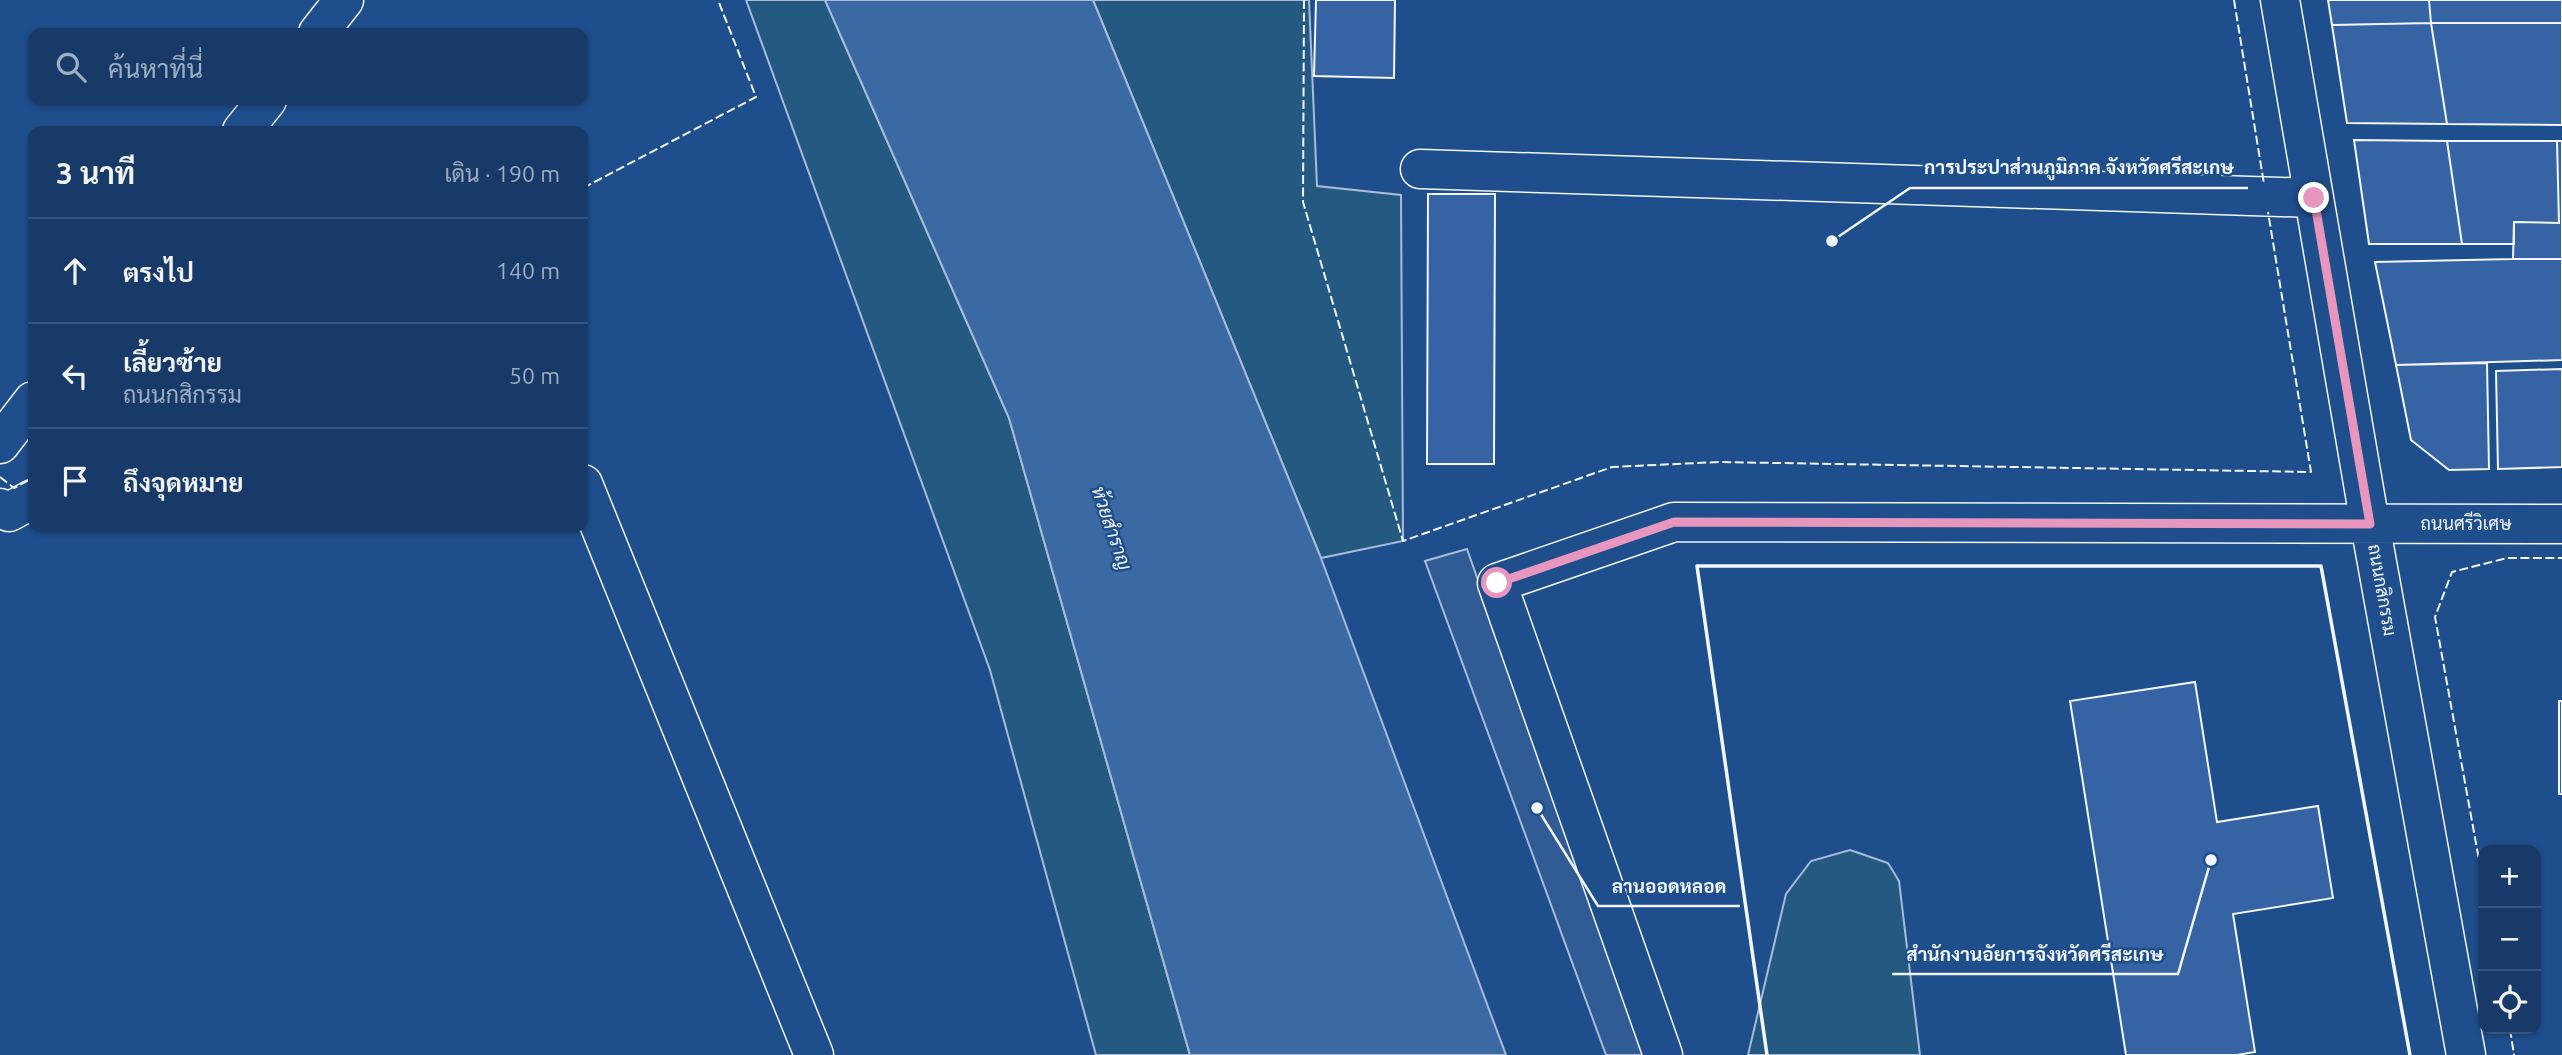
<!DOCTYPE html>
<html lang="th">
<head>
<meta charset="utf-8">
<style>
	:root { --surface:#173a69; --page:#20416f; --text:#f1f3f6; --muted:#9eadc0; --line:#36547d }
	body { margin:0; font-family:Ubuntu,Sarabun,sans-serif; background:var(--page); color:var(--text) }
	.controls { position:absolute; right:21px; bottom:21px; display:grid; overflow:hidden; border-radius:14px; box-shadow:0 2px 5px #0004 }
	.controls button { width:63px; height:63px; display:grid; place-items:center; padding:0; border:0; border-bottom:2px solid var(--line); background:var(--surface); color:var(--text); font:35px sans-serif }
	.stop { position:absolute; width:21px; height:21px; margin:-16px; border:5px solid #e797bd; border-radius:50%; background:#fff }
	.stop.end { background:#e797bd; border-color:#fff; box-shadow:0 2px 7px #0008 }
	.list { margin:0; padding:0; list-style:none }
	h2 { display:flex; justify-content:space-between; align-items:center; height:91px; margin:0; padding:0 28px; font-size:30px }
	h2 small { font-size:23px; font-weight:400; color:var(--muted) }
	.list li { display:grid; grid-template-columns:46px 1fr auto; gap:21px; align-items:center; box-sizing:border-box; height:105px; padding:0 28px; border-top:2px solid var(--line) }
	.list b { display:block; font-size:26px; white-space:nowrap }
	.list p { margin:0; font-size:23px; white-space:nowrap; color:var(--muted) }
	.list em { font-size:23px; font-style:normal; color:var(--muted) }
	.icon { flex:none; width:38px; height:38px; fill:none; stroke:currentColor; stroke-width:2; stroke-linecap:round; stroke-linejoin:round }
	.map { position:relative; flex:none; width:2562px; height:1055px; overflow:hidden }
	.search { position:absolute; background:var(--surface); box-shadow:0 2px 5px #0004; left:28px; top:28px; width:560px; height:77px; display:flex; align-items:center; gap:18px; box-sizing:border-box; padding:0 24px; border-radius:14px; color:var(--muted); font-size:26px }
	.panel { position:absolute; background:var(--surface); box-shadow:0 2px 5px #0004; left:28px; top:126px; width:560px; height:406px; border-radius:14px }
	.map>svg:first-child { display:block }
	.green { fill:#245a82; stroke:#a8bbd7; stroke-width:2 }
	.parking { fill:#305b95; stroke:#a8bbd7; stroke-width:2 }
	.water { fill:#3b69a3; stroke:#a8bbd7; stroke-width:2 }
	.building { fill:#3563a3; stroke:#f2f6ff; stroke-width:2 }
	.lines { fill:none; stroke-linecap:round; stroke-linejoin:round }
	.minor-casing { stroke:#f2f6ff; stroke-width:41 }
	.minor { stroke:#1f4e8c; stroke-width:38 }
	.fence { stroke:#f2f6ff; stroke-width:2; stroke-dasharray:9 3.5; stroke-linecap:butt }
	.wall { stroke:#f2f6ff; stroke-width:3.5 }
	.route { stroke:#e797bd; stroke-width:9 }
	.labels { text-anchor:middle; stroke-width:5; stroke-linejoin:round; paint-order:stroke }
	.street-label { font-size:18px; fill:#f2f6ff; stroke:#1f4e8c }
	.water-label { font-size:19px; font-style:italic; fill:#f2f6ff; stroke:#1f4e8c }
	.leader { fill:none; stroke:#f2f6ff; stroke-width:2.5 }
	.callout-dot { fill:#f2f6ff; stroke:#1f4e8c; stroke-width:2.5 }
	.callout-label { font-size:19px; text-anchor:middle; font-weight:bold; fill:#f2f6ff; stroke:#1f4e8c; stroke-width:5; stroke-linejoin:round; paint-order:stroke }
</style>
</head>
<body>
<div class="map">
<svg width="2562" height="1055" viewBox="0 0 2562 1055">
	<rect width="100%" height="100%" fill="#1f4e8c"/>
	<path class="green" d="M 746,0 L 825,0 L 1009,418 L 1190,1055 L 1096,1055 L 990,670 Z
		M 1093,0 L 1309,0 L 1317,186 L 1401,195 L 1403,541 L 1321,558 Z
		M 1850,850 L 1888,863 L 1899,881 L 1920,1055 L 1748,1055 L 1786,894 L 1811,861 Z"/>
	<path class="parking" d="M 1467,549 L 1646,1055 L 1606,1055 L 1425,561 Z"/>
	<path class="water" d="M 825,0 L 1093,0 L 1321,558 L 1506,1055 L 1190,1055 L 1009,418 Z"/>
	<path class="building" d="M 1316,0 L 1395,0 L 1394,78 L 1314,76 Z
		M 2328,0 L 2429,0 L 2431,23 L 2332,25 Z
		M 2429,0 L 2562,0 L 2562,23 L 2431,23 Z
		M 2431,23 L 2562,23 L 2562,125 L 2447,124 Z
		M 2431,23 L 2447,124 L 2347,123 L 2332,25 Z
		M 2354,140 L 2447,141 L 2462,244 L 2369,244 Z
		M 2447,141 L 2557,141 L 2559,223 L 2514,222 L 2514,244 L 2462,244 Z
		M 2557,141 L 2562,141 L 2562,259 L 2513,259 L 2514,222 L 2559,223 Z
		M 1428,194 L 1495,194 L 1494,464 L 1427,464 Z
		M 2513,259 L 2562,259 L 2562,360 L 2396,365 L 2375,262 Z
		M 2487,363 L 2489,469 L 2449,470 L 2411,440 L 2396,365 Z
		M 2562,369 L 2562,467 L 2498,469 L 2496,371 Z
		M 2195,682 L 2217,822 L 2318,806 L 2333,898 L 2233,914 L 2255,1052 L 2237,1055 L 2126,1055 L 2070,701 Z
		M 2559,701 L 2562,701 L 2562,794 L 2559,794 Z"/>
	<g class="lines">
		<defs>
			<path id="minor" d="M 2280,0 L 2370,524 L 2466,1055
				M 318,33 L 344,0
				M 242,131 L 267,100
				M 1420,169 L 2314,198
				M 0,444 L 33,401
				M 583,484 L 814,1055
				M 0,508 L 9,512 L 33,499
				M 1663,1055 L 1497,583 L 1674,522 L 2562,524"/>
		</defs>
		<use href="#minor" class="minor-casing"/>
		<use href="#minor" class="minor"/>
		<path class="fence" d="M 1304,0 L 1303,202 L 1403,541 L 1612,467 L 1719,462 L 2311,472 L 2268,212
			M 2234,0 L 2264,184
			M 583,188 L 756,97 L 718,0
			M 0,477 L 14,488 L 33,478
			M 2483,882 L 2435,617 L 2452,572 L 2507,558 L 2562,558
			M 2510,1029 L 2514,1055"/>
		<path class="wall" d="M 1767,1055 L 1697,566 L 2321,566 L 2410,1055"/>
	</g>
	<g class="lines">
		<path class="route" d="M 1497,583 L 1674,522 L 2370,524 L 2314,198"/>
	</g>
	<g class="labels">
		<g class="street-label">
			<text x="2466" y="530">ถนนศรีวิเศษ</text>
			<text transform="translate(2382 590) rotate(80)" y="6">ถนนกสิกรรม</text>
		</g>
		<g class="water-label">
			<text transform="translate(1112 528) rotate(71)" y="7">ห้วยสำราญ</text>
		</g>
	</g>
	<path class="leader" d="M1832 241L1910 188H2248M1537 808L1598 906H1740M2211 860L2178 974H1892"/>
	<g class="callout-dot">
		<circle cx="1832" cy="241" r="7"/>
		<circle cx="1537" cy="808" r="7"/>
		<circle cx="2211" cy="860" r="7"/>
	</g>
	<g class="callout-label">
		<text x="2079" y="174">การประปาส่วนภูมิภาค จังหวัดศรีสะเกษ</text>
		<text x="1669" y="893">ลานออดหลอด</text>
		<text x="2035" y="961">สำนักงานอัยการจังหวัดศรีสะเกษ</text>
	</g>
</svg>
<div class="controls">
<button>+</button>
<button>−</button>
<button><svg class="icon" aria-label="locate" viewBox="0 0 24 24"><circle cx="12" cy="12" r="6"/><path d="M12 2v4M12 18v4M2 12h4M18 12h4"/></svg></button>
</div>
<div class="stop" style="left:1497px;top:583px"></div>
<div class="stop end" style="left:2314px;top:198px"></div>
<div class="search"><svg class="icon" aria-label="search" viewBox="0 0 24 24"><circle cx="10" cy="10" r="6"/><path d="M15 15l6 6"/></svg>ค้นหาที่นี่</div>
<section class="panel">
<h2>3 นาที<small>เดิน · 190 m</small></h2>
<ul class="list">
<li><svg class="icon" aria-label="ahead" viewBox="0 0 24 24"><path d="M12 20V5M6 11l6-6 6 6"/></svg><div><b>ตรงไป</b></div><em>140 m</em></li>
<li><svg class="icon" aria-label="left" viewBox="0 0 24 24"><path d="M17 20v-9H6M10 6l-5 5 5 5"/></svg><div><b>เลี้ยวซ้าย</b><p>ถนนกสิกรรม</p></div><em>50 m</em></li>
<li><svg class="icon" aria-label="arrive" viewBox="0 0 24 24"><path d="M6 21V4h12l-3 4 3 4H6"/></svg><div><b>ถึงจุดหมาย</b></div></li>
</ul>
</section>
</div>
</body>
</html>
